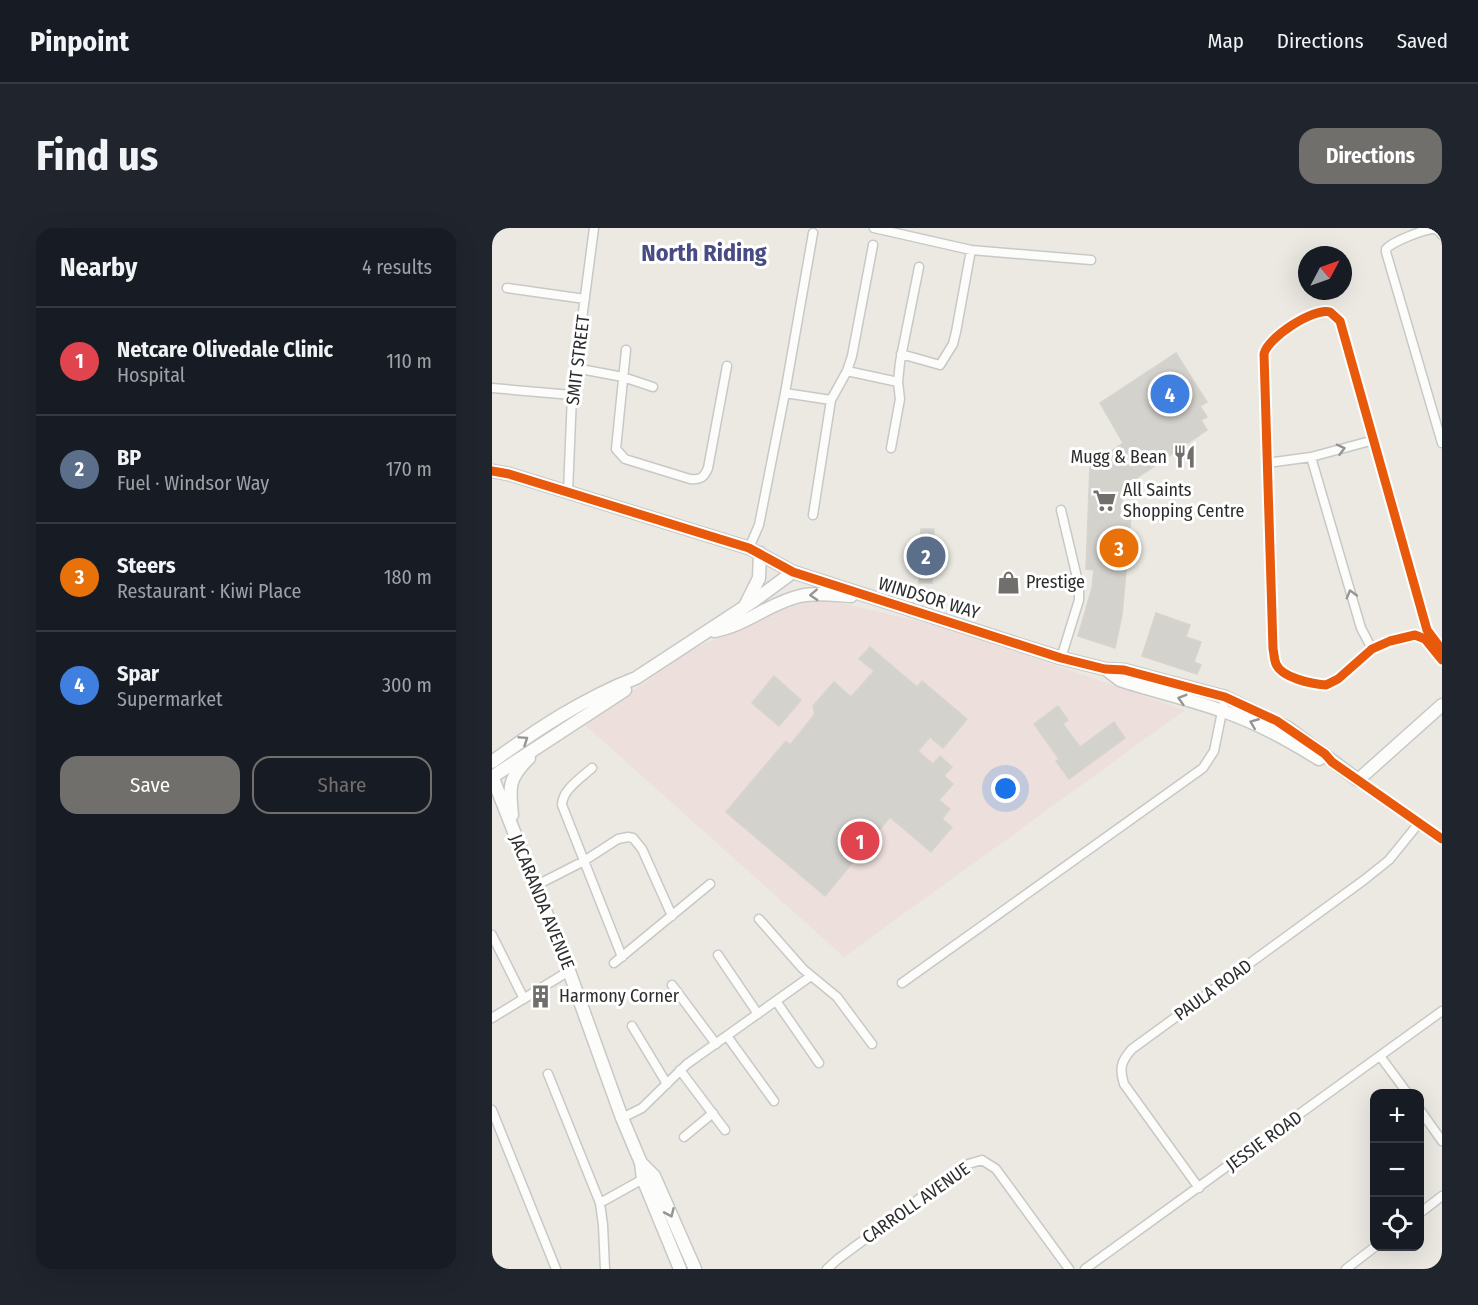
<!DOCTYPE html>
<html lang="en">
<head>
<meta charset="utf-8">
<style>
	:root { --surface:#171b24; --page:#20242c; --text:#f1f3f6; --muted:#9ea1a6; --line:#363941; --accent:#706f6c }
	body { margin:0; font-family:"Fira Sans Condensed",sans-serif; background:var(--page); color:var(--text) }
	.controls { position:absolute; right:18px; bottom:18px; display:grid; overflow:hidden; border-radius:12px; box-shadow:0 6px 24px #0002 }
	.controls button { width:54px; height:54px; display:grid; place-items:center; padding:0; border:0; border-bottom:2px solid var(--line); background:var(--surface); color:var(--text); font:30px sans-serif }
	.compass { position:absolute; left:806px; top:18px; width:54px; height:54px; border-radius:50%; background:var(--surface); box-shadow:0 6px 24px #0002; rotate:49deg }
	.you { position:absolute; left:514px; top:561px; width:21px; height:21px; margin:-15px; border:4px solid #fff; border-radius:50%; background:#1a73e8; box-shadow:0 0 0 9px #1a73e833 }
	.badge { display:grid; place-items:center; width:39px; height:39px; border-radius:50%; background:var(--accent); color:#fff; font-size:20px; font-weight:700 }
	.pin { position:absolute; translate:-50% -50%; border:3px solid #fff; box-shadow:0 2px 6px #0006 }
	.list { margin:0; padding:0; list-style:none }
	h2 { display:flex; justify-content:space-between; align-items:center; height:78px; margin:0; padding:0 24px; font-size:26px }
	h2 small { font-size:20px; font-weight:400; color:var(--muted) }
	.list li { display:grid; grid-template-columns:39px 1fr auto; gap:18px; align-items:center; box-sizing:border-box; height:108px; padding:0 24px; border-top:2px solid var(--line) }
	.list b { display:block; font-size:22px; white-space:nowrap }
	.list p { margin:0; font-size:20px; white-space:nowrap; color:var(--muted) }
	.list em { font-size:20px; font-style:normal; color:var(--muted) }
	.actions { display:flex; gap:12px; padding:18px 24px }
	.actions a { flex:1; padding:14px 0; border:2px solid var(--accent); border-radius:18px; text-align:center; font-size:21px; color:var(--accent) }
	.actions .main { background:var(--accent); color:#fff }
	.icon { flex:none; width:33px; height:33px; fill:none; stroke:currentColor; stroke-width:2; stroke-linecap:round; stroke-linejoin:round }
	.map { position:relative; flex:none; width:950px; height:1041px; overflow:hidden; border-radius:18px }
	header { display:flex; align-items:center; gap:36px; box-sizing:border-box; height:84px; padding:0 30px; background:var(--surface); border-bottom:2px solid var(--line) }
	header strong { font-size:28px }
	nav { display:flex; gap:33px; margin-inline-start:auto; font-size:21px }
	.intro { display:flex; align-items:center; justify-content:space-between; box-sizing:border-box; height:144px; padding:0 36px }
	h1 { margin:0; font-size:42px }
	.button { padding:15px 27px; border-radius:18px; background:var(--accent); color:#fff; font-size:21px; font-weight:700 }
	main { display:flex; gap:36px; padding:0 36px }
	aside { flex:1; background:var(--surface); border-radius:18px; box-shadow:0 6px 24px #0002 }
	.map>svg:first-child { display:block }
	.medical { fill:#eddfdb }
	.building { fill:#d4d2cd; stroke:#d6d4ce; stroke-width:1.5 }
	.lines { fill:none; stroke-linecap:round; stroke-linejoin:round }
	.street-casing { stroke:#c8c8c7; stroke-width:11 }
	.secondary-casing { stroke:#c8c8c7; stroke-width:15 }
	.street { stroke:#fcfcfb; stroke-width:8 }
	.secondary { stroke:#fcfcfb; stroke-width:12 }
	.cycleway-casing { stroke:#fff; stroke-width:13 }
	.cycleway { stroke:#e8590c; stroke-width:9 }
	.oneway { stroke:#949494 }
	.labels { text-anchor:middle; stroke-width:6; stroke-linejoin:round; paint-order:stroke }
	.street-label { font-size:18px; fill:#2d2d2d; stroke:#fff }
	.poi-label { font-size:18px; fill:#2d2d2d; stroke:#fff; text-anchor:start }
	.district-label { font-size:24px; font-weight:bold; fill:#484c82; stroke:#fff }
</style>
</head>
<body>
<header>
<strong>Pinpoint</strong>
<nav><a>Map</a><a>Directions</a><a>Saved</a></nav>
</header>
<div class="intro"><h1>Find us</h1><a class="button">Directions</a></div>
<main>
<aside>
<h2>Nearby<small>4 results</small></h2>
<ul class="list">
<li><span class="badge" style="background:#e0444e">1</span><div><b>Netcare Olivedale Clinic</b><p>Hospital</p></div><em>110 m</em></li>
<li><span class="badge" style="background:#5c6f8a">2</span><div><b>BP</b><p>Fuel · Windsor Way</p></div><em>170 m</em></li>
<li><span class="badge" style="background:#e8710a">3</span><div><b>Steers</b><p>Restaurant · Kiwi Place</p></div><em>180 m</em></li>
<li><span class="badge" style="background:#3f7fe0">4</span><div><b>Spar</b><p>Supermarket</p></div><em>300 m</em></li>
</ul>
<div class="actions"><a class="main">Save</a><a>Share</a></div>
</aside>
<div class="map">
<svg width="950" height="1041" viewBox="0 0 950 1041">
	<rect width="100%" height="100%" fill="#ebe9e2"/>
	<path class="medical" d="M 321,372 L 345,374 L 452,399 L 693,482 L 352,729 L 92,496 L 201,421 L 291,382 Z"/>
	<path class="building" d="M 684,125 L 715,174 L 708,178 L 715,189 L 709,192 L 715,202 L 632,259 L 628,286 L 639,288 L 630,387 L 623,420 L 586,408 L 600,360 L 602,342 L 594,341 L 598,238 L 631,215 L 608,175 Z
		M 429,301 L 442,301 L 440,355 L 427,355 Z
		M 664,385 L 698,397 L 694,409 L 709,414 L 702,434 L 709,437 L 705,446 L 650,428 Z
		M 378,419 L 425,459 L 430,453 L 475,491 L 451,520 L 438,509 L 426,523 L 441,536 L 448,528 L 460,539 L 452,548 L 461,556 L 447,572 L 458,581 L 450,591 L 460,599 L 439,624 L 398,589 L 333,668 L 234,584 L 294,513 L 298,517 L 323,486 L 321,478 L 342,454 L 359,469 L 382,443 L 367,431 Z
		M 282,448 L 309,472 L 287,498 L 260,475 Z
		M 566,478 L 576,492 L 571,496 L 588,519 L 622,494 L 633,510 L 577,551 L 564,533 L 567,531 L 542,496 Z"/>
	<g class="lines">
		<defs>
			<path id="street" d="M 382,0 L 479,22 L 599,32
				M 950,7 C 948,4 947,2 943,1 C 934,0 900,14 894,21 L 894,24 L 950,215
				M 15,60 L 93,71
				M 134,122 L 124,221 L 133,231 L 198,251 C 208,252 212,250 216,240 L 235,138
				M 409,126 L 448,137 L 461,116 L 464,104 L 479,22
				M 83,140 L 131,149 L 161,159
				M 355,143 L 406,154
				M 0,160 L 80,167
				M 293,165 L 339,172
				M 399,220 L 408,171 L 406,154 L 408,134 L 427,39
				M 819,229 L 869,400 L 880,421
				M 775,235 L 819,229 L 882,212
				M 76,264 L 80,167 L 102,0
				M 569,282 L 587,358 L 587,372 L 569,430
				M 321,287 L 339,172 L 355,143 L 360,128 L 381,17
				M 257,320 L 267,297 L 293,165 L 321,5
				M 950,422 L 935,402 L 848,93 L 838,84 C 822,79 775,110 772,126 L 781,421 C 782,425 782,431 784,436 C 790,450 820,456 834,457 L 846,451 L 880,421 L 898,413 L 923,407 L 933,411 L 950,432
				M 100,540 C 89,550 70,562 70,577 L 130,729
				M 866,552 L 950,611
				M 43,658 L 92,633 L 126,611 L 136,609 L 141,610 L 150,621 L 180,688
				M 267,691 L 311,741 L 345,769 L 380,816
				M 0,707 L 32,771
				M 226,727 L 266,786
				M 122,735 L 218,656
				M 410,755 L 711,540 L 722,523 L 733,469
				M 180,757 L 224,816
				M 284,773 L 327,835
				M 0,790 L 77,743
				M 140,798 L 175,856
				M 235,808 L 282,873
				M 888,828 L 916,866
				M 188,842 L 233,902
				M 56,846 L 108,975 L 111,997 L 113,1041
				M 0,882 L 64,1041
				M 928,882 L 950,913
				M 130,890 L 150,880 L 195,836 L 319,748
				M 192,909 L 221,885
				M 707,960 L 632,856 C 627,841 629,833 640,821 L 872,652 L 897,632 L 927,595
				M 108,975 L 151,951
				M 928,985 L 950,968
				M 335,1041 L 346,1031 L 473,937 L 490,932 L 504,941 L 577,1041
				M 593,1041 L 950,783
				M 854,1041 L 884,1018"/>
			<path id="secondary" d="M 0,243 L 17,246 L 257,320 L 301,344 L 569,430 L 613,441 L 632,442 L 733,469 L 796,500 L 866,552 L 950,477
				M 254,376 L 267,350 L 268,325
				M 222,403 C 253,398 277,375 308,368 C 324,364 342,367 359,368
				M 615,442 L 628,452 C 662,463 697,471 731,483 C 766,495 796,512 827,531
				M 0,534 C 44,502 92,470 144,450 L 263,372 L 301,344
				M 0,548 L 77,743 L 130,890 L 149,935 L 151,951 L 188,1041
				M 0,549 L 133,462
				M 20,587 C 17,560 16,550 37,530
				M 149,935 L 162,948 L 203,1041"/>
		</defs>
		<use href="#street" class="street-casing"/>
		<use href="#secondary" class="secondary-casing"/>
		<use href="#street" class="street"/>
		<use href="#secondary" class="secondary"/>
		<defs>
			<path id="cycleway" d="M 0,243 L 17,246 L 257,320 L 301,344 L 569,430 L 613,441 L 632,442 L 733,469 L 785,493 L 833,526 L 840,534 L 950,611
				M 950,422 L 935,402 L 848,93 L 838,84 C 822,79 775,110 772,126 L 781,421 C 782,425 782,431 784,436 C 790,450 820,456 834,457 L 846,451 L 880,421 L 898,413 L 923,407 L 933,411 L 950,432"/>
		</defs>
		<use href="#cycleway" class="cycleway-casing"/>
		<use href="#cycleway" class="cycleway"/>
	</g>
	<defs><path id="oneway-chevron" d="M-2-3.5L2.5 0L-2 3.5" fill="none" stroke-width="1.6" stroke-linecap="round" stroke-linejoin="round" transform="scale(1.5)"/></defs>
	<g class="oneway">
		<use href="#oneway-chevron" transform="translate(849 221) rotate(-15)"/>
		<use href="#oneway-chevron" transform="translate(859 366) rotate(-106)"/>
		<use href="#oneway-chevron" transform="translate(322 367) rotate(177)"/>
		<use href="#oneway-chevron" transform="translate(690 471) rotate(-164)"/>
		<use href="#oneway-chevron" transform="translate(762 495) rotate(-158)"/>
		<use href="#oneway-chevron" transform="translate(32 512) rotate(-34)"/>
		<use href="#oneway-chevron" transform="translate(178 985) rotate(66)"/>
	</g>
	<defs>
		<symbol id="restaurant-bare" viewBox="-9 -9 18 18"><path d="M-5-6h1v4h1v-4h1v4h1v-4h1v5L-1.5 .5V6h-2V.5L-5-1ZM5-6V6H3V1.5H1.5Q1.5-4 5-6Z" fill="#706f6c" stroke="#fff" stroke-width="2.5" paint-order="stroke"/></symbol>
		<symbol id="supermarket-bare" viewBox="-9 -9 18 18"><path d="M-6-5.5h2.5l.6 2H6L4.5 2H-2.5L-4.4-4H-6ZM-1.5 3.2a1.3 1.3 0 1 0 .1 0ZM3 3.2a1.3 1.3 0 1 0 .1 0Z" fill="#706f6c" stroke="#fff" stroke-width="2.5" paint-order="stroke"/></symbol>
		<symbol id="shop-bare" viewBox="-9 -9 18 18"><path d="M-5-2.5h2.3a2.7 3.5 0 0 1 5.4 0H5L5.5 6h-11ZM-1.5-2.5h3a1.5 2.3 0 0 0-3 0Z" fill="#706f6c" stroke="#fff" stroke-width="2.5" paint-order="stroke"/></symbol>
		<symbol id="building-bare" viewBox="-9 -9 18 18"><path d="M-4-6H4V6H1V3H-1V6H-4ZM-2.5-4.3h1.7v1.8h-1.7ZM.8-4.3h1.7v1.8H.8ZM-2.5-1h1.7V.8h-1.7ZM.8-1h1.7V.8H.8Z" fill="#706f6c" stroke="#fff" stroke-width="2.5" paint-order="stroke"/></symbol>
	</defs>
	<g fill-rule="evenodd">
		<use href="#restaurant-bare" x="676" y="212" width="33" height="33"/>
		<use href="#supermarket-bare" x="596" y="256" width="33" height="33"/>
		<use href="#shop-bare" x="500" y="338" width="33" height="33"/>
		<use href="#building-bare" x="32" y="752" width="33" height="33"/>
	</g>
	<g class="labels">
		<g class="street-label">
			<text transform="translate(86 132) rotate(-83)" y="6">SMIT STREET</text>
			<text transform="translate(437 370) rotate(17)" y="6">WINDSOR WAY</text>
			<text transform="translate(50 674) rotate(68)" y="6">JACARANDA AVENUE</text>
			<text transform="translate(721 762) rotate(-36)" y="6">PAULA ROAD</text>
			<text transform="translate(772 913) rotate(-36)" y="6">JESSIE ROAD</text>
			<text transform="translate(424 975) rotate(-35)" y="6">CARROLL AVENUE</text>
		</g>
		<g class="poi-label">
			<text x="675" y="235" text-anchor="end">Mugg &amp; Bean</text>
			<text x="631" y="268">All Saints<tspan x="631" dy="21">Shopping Centre</tspan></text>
			<text x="534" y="360">Prestige</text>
			<text x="67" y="774">Harmony Corner</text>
		</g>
		<g class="district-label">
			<text x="212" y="33">North Riding</text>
		</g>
	</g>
</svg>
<div class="controls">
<button>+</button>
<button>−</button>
<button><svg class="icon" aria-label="locate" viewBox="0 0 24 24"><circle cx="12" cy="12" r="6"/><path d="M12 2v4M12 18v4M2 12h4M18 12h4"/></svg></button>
</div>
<svg class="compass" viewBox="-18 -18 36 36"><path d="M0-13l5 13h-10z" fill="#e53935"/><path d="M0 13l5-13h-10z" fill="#9ea1a6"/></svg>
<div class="you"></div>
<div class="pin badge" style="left:368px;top:613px;background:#e0444e">1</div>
<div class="pin badge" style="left:434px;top:328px;background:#5c6f8a">2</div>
<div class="pin badge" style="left:627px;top:320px;background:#e8710a">3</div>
<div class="pin badge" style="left:678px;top:166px;background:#3f7fe0">4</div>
</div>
</main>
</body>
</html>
